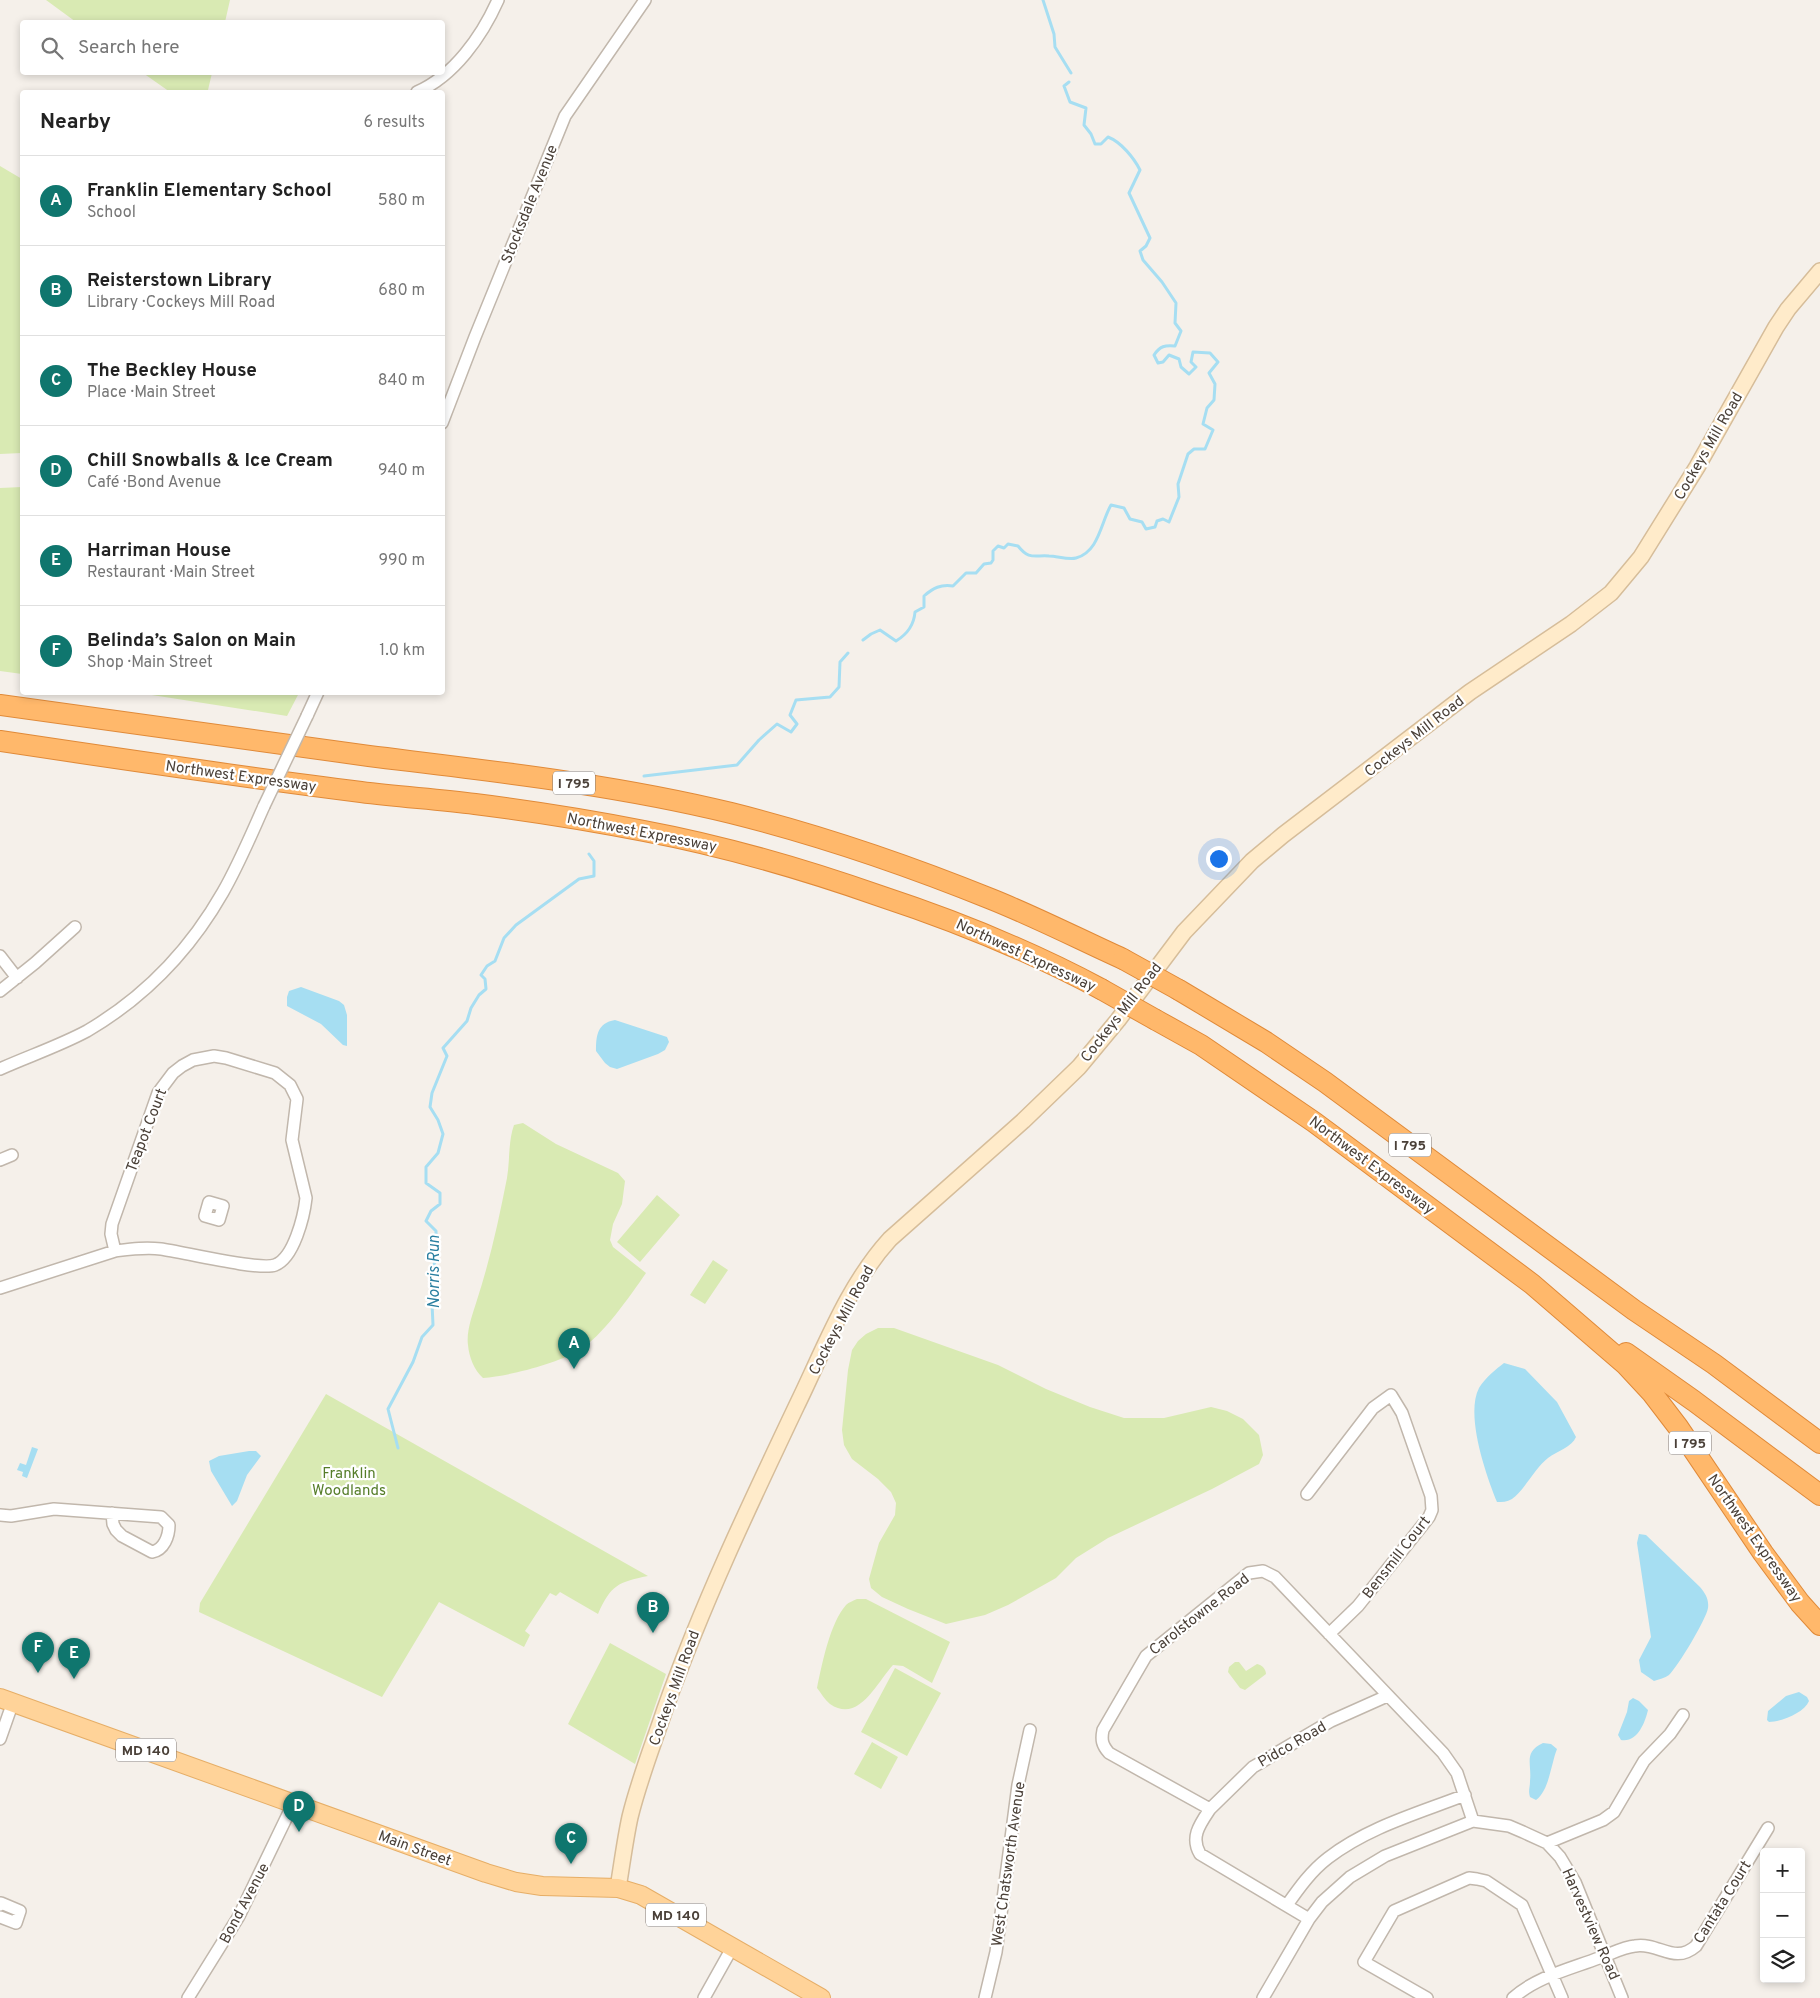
<!DOCTYPE html>
<html lang="en">
<head>
<meta charset="utf-8">
<style>
	:root { --surface:#fff; --page:#f2f2f2; --text:#222; --muted:#767676; --line:#e0e0e0; --accent:#0f766e }
	body { margin:0; font-family:Overpass,sans-serif; background:var(--page); color:var(--text) }
	.controls { position:absolute; right:15px; bottom:15px; display:grid; overflow:hidden; border-radius:5px; box-shadow:0 2px 8px #0003 }
	.controls button { width:45px; height:45px; display:grid; place-items:center; padding:0; border:0; border-bottom:1px solid var(--line); background:var(--surface); color:var(--text); font:25px sans-serif }
	.you { position:absolute; left:1218px; top:858px; width:18px; height:18px; margin:-12px; border:4px solid #fff; border-radius:50%; background:#1a73e8; box-shadow:0 0 0 8px #1a73e833 }
	.badge { display:grid; place-items:center; width:32px; height:32px; border-radius:50%; background:var(--accent); color:#fff; font-size:16px; font-weight:700 }
	.pin { position:absolute; translate:-50% -41px; filter:drop-shadow(0 1px 2px #0008) }
	.pin::after { content:''; position:absolute; top:26px; width:18px; height:15px; background:inherit; clip-path:polygon(0 0,100% 0,50% 100%) }
	.list { margin:0; padding:0; list-style:none }
	h2 { display:flex; justify-content:space-between; align-items:center; height:65px; margin:0; padding:0 20px; font-size:21px }
	h2 small { font-size:16px; font-weight:400; color:var(--muted) }
	.list li { display:grid; grid-template-columns:32px 1fr auto; gap:15px; align-items:center; box-sizing:border-box; height:90px; padding:0 20px; border-top:1px solid var(--line) }
	.list b { display:block; font-size:19px; white-space:nowrap }
	.list p { margin:0; font-size:16px; white-space:nowrap; color:var(--muted) }
	.list em { font-size:16px; font-style:normal; color:var(--muted) }
	.icon { flex:none; width:28px; height:28px; fill:none; stroke:currentColor; stroke-width:2; stroke-linecap:round; stroke-linejoin:round }
	.map { position:relative; flex:none; width:1820px; height:1998px; overflow:hidden }
	.search { position:absolute; background:var(--surface); box-shadow:0 2px 8px #0003; left:20px; top:20px; width:425px; height:55px; display:flex; align-items:center; gap:12px; box-sizing:border-box; padding:0 18px; border-radius:5px; color:var(--muted); font-size:19px }
	.panel { position:absolute; background:var(--surface); box-shadow:0 2px 8px #0003; left:20px; top:90px; width:425px; height:605px; border-radius:5px }
	.map>svg:first-child { display:block }
	.green { fill:#d9eab3 }
	.water { fill:#a6def2 }
	.lines { fill:none; stroke-linecap:round; stroke-linejoin:round }
	.stream { stroke:#a6def2; stroke-width:3 }
	.street-casing { stroke:#c1b7ac; stroke-width:14 }
	.secondary-casing { stroke:#d6bd9a; stroke-width:18 }
	.primary-casing { stroke:#e6ae67; stroke-width:20 }
	.highway-casing { stroke:#e08a39; stroke-width:22 }
	.street { stroke:#fff; stroke-width:11 }
	.secondary { stroke:#ffebca; stroke-width:15 }
	.primary { stroke:#ffd399; stroke-width:18 }
	.highway { stroke:#ffb86b; stroke-width:20 }
	.street-bridge-casing { stroke:#c1b7ac; stroke-width:14; stroke-linecap:butt }
	.highway-bridge-casing { stroke:#e08a39; stroke-width:22; stroke-linecap:butt }
	.street-bridge { stroke:#fff; stroke-width:11 }
	.highway-bridge { stroke:#ffb86b; stroke-width:20 }
	.labels { text-anchor:middle; stroke-width:4.5; stroke-linejoin:round; paint-order:stroke }
	.shield { fill:#fff; stroke:#807974; stroke-width:1 }
	.shield-label { font-size:14px; font-weight:bold; fill:#4a4038 }
	.street-label { font-size:15px; fill:#4a4038; stroke:#fff }
	.park-label { font-size:15px; fill:#557d29; stroke:#fff }
	.water-label { font-size:16px; font-style:italic; fill:#2a7fa0; stroke:#fff }
</style>
</head>
<body>
<div class="map">
<svg width="1820" height="1998" viewBox="0 0 1820 1998">
	<rect width="100%" height="100%" fill="#f5f0ea"/>
	<path class="green" d="M 46,0 L 230,0 L 225,22 L 76,22 Z
		M 143,73 L 212,73 L 208,90 L 211,92 L 170,92 Z
		M 0,166 L 22,179 L 22,453 L 0,454 Z
		M 22,487 L 22,674 L 0,671 L 0,488 Z
		M 139,693 L 299,693 L 287,716 Z
		M 523,1123 L 556,1144 L 618,1173 L 625,1181 L 622,1204 L 613,1224 L 610,1240 L 613,1247 L 646,1273 C 630,1296 602,1337 578,1351 C 555,1364 509,1376 483,1378 C 474,1370 469,1357 468,1345 C 466,1331 473,1313 477,1300 C 490,1260 499,1219 507,1178 C 510,1161 508,1142 514,1125 Z
		M 657,1195 L 680,1215 L 640,1262 L 617,1242 Z
		M 713,1260 L 728,1270 L 705,1304 L 690,1295 Z
		M 878,1328 L 894,1328 L 998,1365 L 1046,1389 L 1090,1407 L 1124,1418 L 1164,1418 L 1211,1407 L 1227,1411 L 1243,1419 L 1259,1435 L 1263,1455 L 1259,1464 L 1212,1489 L 1108,1538 L 1076,1558 L 1056,1578 L 1008,1605 L 985,1615 L 946,1624 L 908,1609 L 882,1597 L 871,1588 L 869,1579 L 879,1543 L 895,1515 L 896,1503 L 891,1492 L 878,1479 L 852,1459 L 844,1445 L 842,1430 L 848,1370 L 852,1350 L 858,1341 L 866,1334 Z
		M 326,1394 L 648,1576 C 618,1582 611,1585 598,1614 L 560,1592 L 556,1596 L 550,1593 L 525,1631 L 530,1635 L 524,1647 L 439,1602 L 382,1697 L 199,1612 L 200,1603 Z
		M 857,1599 L 866,1599 L 950,1642 L 932,1683 L 903,1666 L 893,1665 C 877,1682 859,1724 830,1704 C 825,1700 821,1693 817,1688 C 822,1664 830,1623 846,1605 C 849,1602 853,1601 857,1599 Z
		M 610,1643 L 666,1674 L 635,1764 L 568,1724 Z
		M 1235,1662 L 1239,1662 L 1246,1671 L 1257,1664 C 1262,1665 1266,1669 1266,1674 L 1245,1690 L 1240,1688 L 1228,1672 L 1229,1667 Z
		M 895,1668 L 941,1693 L 907,1756 L 861,1732 Z
		M 872,1742 L 898,1757 L 881,1789 L 854,1774 Z"/>
	<path class="water" d="M 301,987 L 339,1001 L 344,1005 L 347,1015 L 347,1046 L 343,1045 L 321,1024 L 287,1006 L 287,997 L 289,991 Z
		M 615,1020 L 667,1037 L 669,1042 L 665,1050 L 658,1054 L 617,1069 L 610,1067 L 605,1063 L 596,1051 C 596,1036 597,1023 615,1020 Z
		M 1504,1363 L 1525,1369 L 1557,1402 L 1576,1437 C 1572,1447 1557,1451 1548,1458 C 1535,1468 1523,1492 1512,1499 C 1507,1502 1502,1502 1497,1502 C 1486,1475 1465,1415 1479,1388 C 1485,1378 1496,1369 1504,1363 Z
		M 32,1447 L 38,1449 L 27,1478 L 22,1476 L 23,1472 L 17,1470 L 20,1463 L 26,1465 Z
		M 249,1451 L 256,1451 L 261,1456 L 247,1475 L 237,1501 L 232,1506 L 211,1471 L 209,1461 L 219,1456 Z
		M 1639,1534 L 1646,1535 L 1700,1587 C 1706,1594 1709,1600 1708,1608 C 1706,1620 1678,1666 1669,1675 C 1665,1678 1659,1679 1654,1681 L 1641,1672 L 1639,1660 L 1651,1637 L 1637,1543 Z
		M 1799,1692 L 1807,1697 L 1809,1701 C 1804,1713 1781,1722 1769,1722 L 1767,1720 L 1768,1711 L 1786,1696 Z
		M 1633,1698 L 1639,1701 L 1648,1710 C 1645,1723 1637,1743 1621,1740 L 1618,1735 L 1627,1712 L 1629,1701 Z
		M 1543,1743 L 1551,1744 L 1557,1749 C 1551,1764 1549,1791 1536,1800 L 1530,1797 C 1528,1790 1530,1788 1530,1781 C 1532,1764 1523,1752 1543,1743 Z"/>
	<g class="lines">
		<path class="stream" d="M 1043,0 L 1054,34 L 1055,47 L 1071,73
			M 863,640 L 871,634 L 880,630 L 896,641 C 906,635 914,625 915,612 L 924,607 L 924,596 C 933,588 941,584 953,586 L 966,573 L 976,573 L 984,564 L 991,563 L 993,560 L 993,551 L 998,546 L 1004,548 L 1008,544 L 1018,546 C 1029,560 1034,555 1049,556 C 1057,556 1068,560 1076,558 C 1099,552 1101,522 1111,505 L 1124,508 L 1130,519 L 1142,522 L 1146,529 L 1155,527 L 1157,521 L 1163,519 L 1169,522 L 1179,497 L 1178,484 L 1188,454 L 1194,449 L 1205,449 L 1213,430 L 1203,424 L 1207,408 L 1214,400 L 1215,384 L 1209,373 L 1218,362 L 1210,353 L 1193,352 L 1191,362 L 1196,367 L 1189,374 L 1181,367 L 1179,359 L 1169,355 L 1163,362 L 1158,363 L 1154,355 C 1160,346 1165,345 1175,346 L 1181,331 L 1175,323 L 1176,303 L 1162,282 L 1143,260 L 1140,251 L 1146,246 L 1150,238 L 1129,193 L 1140,170 C 1134,158 1121,142 1108,137 L 1101,144 L 1095,144 L 1091,134 L 1084,125 L 1086,108 L 1070,102 L 1064,86 L 1069,82
			M 644,776 L 737,765 L 759,740 L 777,724 L 791,732 L 797,724 L 790,715 L 796,700 L 830,697 L 839,687 L 840,662 L 848,653
			M 398,1448 L 388,1409 L 413,1362 L 422,1337 L 433,1325 L 431,1282 L 436,1254 L 436,1231 L 426,1221 L 431,1211 L 440,1204 L 440,1193 L 426,1183 L 426,1167 L 438,1153 L 443,1134 L 438,1120 L 430,1107 L 432,1093 L 447,1056 L 443,1048 L 467,1021 L 471,1008 L 479,995 L 486,989 L 485,979 L 481,975 L 487,966 L 495,961 L 504,938 L 516,925 L 579,879 L 594,876 L 594,861 L 589,854"/>
		<defs>
			<path id="street" d="M 417,92 C 454,76 482,36 498,0
				M 442,423 L 475,337 L 565,116 L 645,0
				M 307,716 L 318,692
				M 0,956 L 17,978
				M 0,991 L 35,963 L 75,927
				M 0,1069 C 29,1056 59,1046 87,1031 C 145,997 190,950 223,892 C 239,864 251,835 264,806
				M 0,1160 L 12,1155
				M 209,1202 L 223,1206 L 219,1220 L 205,1216 Z
				M 0,1288 L 115,1251 C 131,1249 145,1247 161,1249 C 183,1252 259,1271 275,1265 C 294,1258 304,1216 306,1198 L 292,1140 L 297,1099 L 290,1085 L 275,1073 L 226,1058 L 214,1056 L 193,1060 L 182,1066 L 173,1073 L 158,1093 L 112,1224 L 111,1234 L 115,1251
				M 1307,1494 L 1373,1408 L 1391,1395 L 1402,1413 L 1431,1496 L 1432,1510 L 1429,1517 L 1358,1606 L 1329,1634
				M 0,1515 L 11,1516 L 54,1509 L 161,1517 L 169,1525 C 169,1536 164,1550 152,1552 L 122,1536 L 116,1530 L 113,1524 L 112,1513
				M 0,1739 L 13,1702
				M 1210,1809 L 1253,1767 L 1331,1721 L 1387,1696
				M 1547,1843 L 1603,1820 L 1614,1812 L 1644,1761 L 1670,1734 L 1683,1715
				M 0,1905 L 1,1903 L 20,1911 L 16,1923 L 0,1917
				M 1287,1905 C 1299,1888 1311,1871 1328,1858 C 1368,1827 1419,1813 1465,1795
				M 1309,1919 L 1200,1854 C 1190,1837 1200,1824 1210,1809 L 1109,1753 C 1102,1745 1101,1740 1103,1730 L 1146,1656 L 1249,1573 L 1263,1571 L 1275,1577 L 1443,1753 L 1457,1773 L 1473,1821
				M 188,1998 L 239,1916 L 293,1804
				M 704,1998 L 732,1948
				M 985,1998 L 996,1952 L 1018,1785 L 1030,1730
				M 1263,1998 L 1309,1919 L 1322,1902 L 1350,1877 L 1385,1856 L 1473,1821 L 1509,1826 L 1523,1832 L 1547,1843 L 1560,1857 L 1575,1882 L 1622,1998
				M 1427,1998 L 1364,1962 L 1394,1911 L 1469,1878 L 1477,1879 L 1486,1881 L 1522,1905 L 1562,1998
				M 1513,1998 C 1536,1977 1570,1969 1599,1958 C 1611,1954 1623,1947 1635,1946 C 1659,1942 1674,1965 1696,1946 L 1768,1828"/>
			<path id="secondary" d="M 618,1888 C 622,1864 625,1840 630,1817 C 639,1780 653,1745 665,1709 C 702,1605 749,1506 796,1407 C 824,1350 847,1286 890,1239 L 1023,1121 L 1079,1067 L 1118,1020 L 1184,932 L 1252,861 L 1283,835 L 1470,692 L 1571,624 L 1611,593 L 1641,557 L 1697,467 L 1776,327 L 1788,309 L 1820,271"/>
			<path id="primary" d="M 0,1698 L 486,1873 L 516,1882 L 542,1886 L 618,1888 L 641,1895 L 821,1998"/>
			<path id="highway" d="M 0,705 C 123,723 246,740 369,756 C 490,771 612,784 731,813 C 819,835 907,865 991,899 C 1036,917 1079,939 1123,959
				M 0,741 C 120,759 241,777 361,792 C 399,797 437,799 475,804 C 531,811 588,820 644,831 C 724,846 803,869 880,896 C 956,921 1030,951 1101,989
				M 1179,990 L 1266,1042 L 1325,1082 L 1634,1310 L 1714,1364 L 1820,1443
				M 1156,1020 L 1201,1045 L 1314,1122 L 1532,1284 L 1626,1365 L 1652,1393 L 1678,1427 L 1763,1553 L 1800,1603 L 1820,1625
				M 1626,1353 L 1694,1401 L 1820,1495"/>
		</defs>
		<use href="#street" class="street-casing"/>
		<use href="#secondary" class="secondary-casing"/>
		<use href="#primary" class="primary-casing"/>
		<use href="#highway" class="highway-casing"/>
		<use href="#street" class="street"/>
		<use href="#secondary" class="secondary"/>
		<use href="#primary" class="primary"/>
		<use href="#highway" class="highway"/>
		<defs>
			<path id="street-bridge" d="M 264,806 L 307,716"/>
			<path id="highway-bridge" d="M 1123,959 L 1179,990
				M 1101,989 L 1156,1020"/>
		</defs>
		<use href="#street-bridge" class="street-bridge-casing"/>
		<use href="#highway-bridge" class="highway-bridge-casing"/>
		<use href="#street-bridge" class="street-bridge"/>
		<use href="#highway-bridge" class="highway-bridge"/>
	</g>
	<g class="labels">
		<g class="shield">
			<rect x="553" y="771.5" width="42" height="23" rx="4"/>
			<rect x="1389" y="1133.5" width="42" height="23" rx="4"/>
			<rect x="1669" y="1431.5" width="42" height="23" rx="4"/>
			<rect x="116" y="1738.5" width="60" height="23" rx="4"/>
			<rect x="646" y="1903.5" width="60" height="23" rx="4"/>
		</g>
		<g class="shield-label">
			<text x="574" y="788">I 795</text>
			<text x="1410" y="1150">I 795</text>
			<text x="1690" y="1448">I 795</text>
			<text x="146" y="1755">MD 140</text>
			<text x="676" y="1920">MD 140</text>
		</g>
		<g class="street-label">
			<text transform="translate(529 204) rotate(-68)" y="5">Stocksdale Avenue</text>
			<text transform="translate(1708 446) rotate(-60)" y="5">Cockeys Mill Road</text>
			<text transform="translate(1414 736) rotate(-38)" y="5">Cockeys Mill Road</text>
			<text transform="translate(241 776) rotate(8)" y="5">Northwest Expressway</text>
			<text transform="translate(642 832) rotate(11)" y="5">Northwest Expressway</text>
			<text transform="translate(1026 955) rotate(25)" y="5">Northwest Expressway</text>
			<text transform="translate(1121 1012) rotate(-52)" y="5">Cockeys Mill Road</text>
			<text transform="translate(146 1130) rotate(-69)" y="5">Teapot Court</text>
			<text transform="translate(1372 1165) rotate(37)" y="5">Northwest Expressway</text>
			<text transform="translate(841 1320) rotate(-62)" y="5">Cockeys Mill Road</text>
			<text transform="translate(1755 1538) rotate(55)" y="5">Northwest Expressway</text>
			<text transform="translate(1396 1557) rotate(-52)" y="5">Bensmill Court</text>
			<text transform="translate(1199 1614) rotate(-38)" y="5">Carolstowne Road</text>
			<text transform="translate(674 1688) rotate(-70)" y="5">Cockeys Mill Road</text>
			<text transform="translate(1292 1744) rotate(-30)" y="5">Pidco Road</text>
			<text transform="translate(415 1848) rotate(20)" y="5">Main Street</text>
			<text transform="translate(1008 1864) rotate(-82)" y="5">West Chatsworth Avenue</text>
			<text transform="translate(1722 1902) rotate(-58)" y="5">Cantata Court</text>
			<text transform="translate(244 1903) rotate(-62)" y="5">Bond Avenue</text>
			<text transform="translate(1591 1924) rotate(66)" y="5">Harvestview Road</text>
		</g>
		<g class="park-label">
			<text x="349" y="1478">Franklin<tspan x="349" dy="17">Woodlands</tspan></text>
		</g>
		<g class="water-label">
			<text transform="translate(433 1272) rotate(-90)" y="6">Norris Run</text>
		</g>
	</g>
</svg>
<div class="controls">
<button>+</button>
<button>−</button>
<button><svg class="icon" aria-label="layers" viewBox="0 0 24 24"><path d="M12 4l9 5-9 5-9-5zM3 14l9 5 9-5"/></svg></button>
</div>
<div class="you"></div>
<div class="pin badge" style="left:574px;top:1369px">A</div>
<div class="pin badge" style="left:653px;top:1633px">B</div>
<div class="pin badge" style="left:571px;top:1864px">C</div>
<div class="pin badge" style="left:299px;top:1832px">D</div>
<div class="pin badge" style="left:74px;top:1679px">E</div>
<div class="pin badge" style="left:38px;top:1673px">F</div>
<div class="search"><svg class="icon" aria-label="search" viewBox="0 0 24 24"><circle cx="10" cy="10" r="6"/><path d="M15 15l6 6"/></svg>Search here</div>
<section class="panel">
<h2>Nearby<small>6 results</small></h2>
<ul class="list">
<li><span class="badge">A</span><div><b>Franklin Elementary School</b><p>School</p></div><em>580 m</em></li>
<li><span class="badge">B</span><div><b>Reisterstown Library</b><p>Library · Cockeys Mill Road</p></div><em>680 m</em></li>
<li><span class="badge">C</span><div><b>The Beckley House</b><p>Place · Main Street</p></div><em>840 m</em></li>
<li><span class="badge">D</span><div><b>Chill Snowballs &amp; Ice Cream</b><p>Café · Bond Avenue</p></div><em>940 m</em></li>
<li><span class="badge">E</span><div><b>Harriman House</b><p>Restaurant · Main Street</p></div><em>990 m</em></li>
<li><span class="badge">F</span><div><b>Belinda’s Salon on Main</b><p>Shop · Main Street</p></div><em>1.0 km</em></li>
</ul>
</section>
</div>
</body>
</html>
